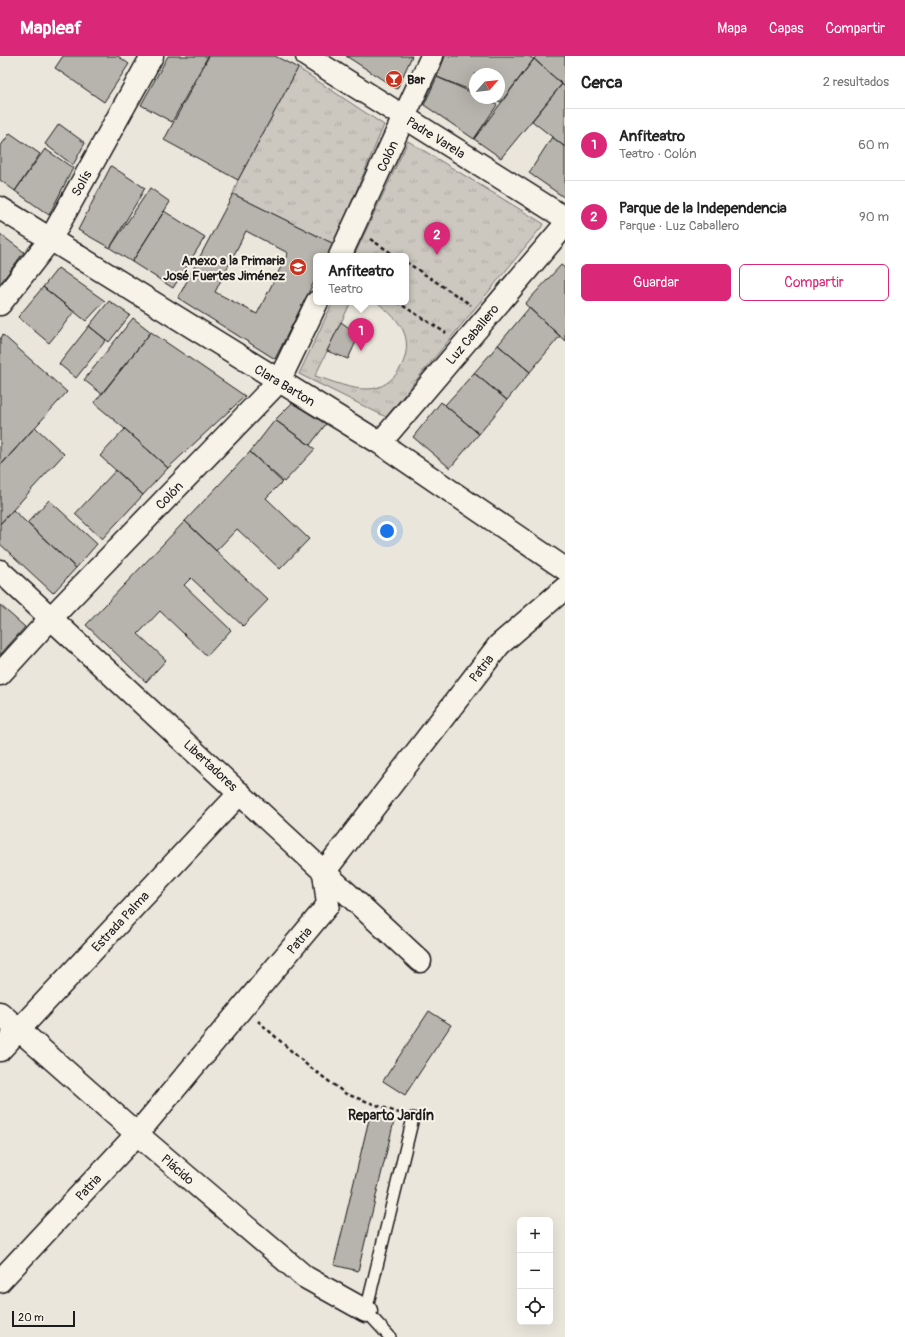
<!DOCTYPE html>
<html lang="es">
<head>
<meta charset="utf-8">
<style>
	:root { --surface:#fff; --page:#f6f6f6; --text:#222; --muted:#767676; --line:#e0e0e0; --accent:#db2777 }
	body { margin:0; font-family:Pangolin,sans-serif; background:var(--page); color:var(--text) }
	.controls { position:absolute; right:12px; bottom:12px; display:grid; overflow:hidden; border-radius:6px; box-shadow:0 4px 16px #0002 }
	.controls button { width:36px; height:36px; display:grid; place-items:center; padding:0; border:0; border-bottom:1px solid var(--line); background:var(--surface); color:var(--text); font:20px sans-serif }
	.compass { position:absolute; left:469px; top:12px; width:36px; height:36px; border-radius:50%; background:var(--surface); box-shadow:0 4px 16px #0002; rotate:63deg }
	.scale { position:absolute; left:12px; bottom:10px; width:63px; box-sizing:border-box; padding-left:4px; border:2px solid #1c1c1c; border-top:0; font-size:11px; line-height:14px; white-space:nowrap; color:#1c1c1c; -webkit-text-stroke:3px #f7f3e8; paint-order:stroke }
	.you { position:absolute; left:387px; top:475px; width:14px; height:14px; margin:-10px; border:3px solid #fff; border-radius:50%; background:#1a73e8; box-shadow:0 0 0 6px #1a73e833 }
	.badge { display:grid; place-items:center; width:26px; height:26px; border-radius:50%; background:var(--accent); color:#fff; font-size:13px; font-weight:700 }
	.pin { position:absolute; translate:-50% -33px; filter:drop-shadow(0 1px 2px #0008) }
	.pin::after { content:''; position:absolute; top:21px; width:14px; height:12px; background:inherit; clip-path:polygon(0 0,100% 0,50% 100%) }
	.popup { position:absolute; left:313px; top:197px; width:96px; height:52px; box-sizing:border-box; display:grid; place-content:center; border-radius:6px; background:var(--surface); filter:drop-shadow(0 1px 3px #0005); font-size:13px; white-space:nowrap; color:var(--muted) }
	.popup b { font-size:15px; color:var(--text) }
	.popup::after { content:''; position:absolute; left:50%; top:100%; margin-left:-8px; border:8px solid transparent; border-top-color:var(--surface) }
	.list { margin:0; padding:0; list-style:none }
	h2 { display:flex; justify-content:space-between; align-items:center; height:52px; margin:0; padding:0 16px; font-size:17px }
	h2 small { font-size:13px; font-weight:400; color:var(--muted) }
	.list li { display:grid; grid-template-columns:26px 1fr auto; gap:12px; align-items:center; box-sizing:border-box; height:72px; padding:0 16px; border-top:1px solid var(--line) }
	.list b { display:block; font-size:15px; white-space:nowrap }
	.list p { margin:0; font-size:13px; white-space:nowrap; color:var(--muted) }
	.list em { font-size:13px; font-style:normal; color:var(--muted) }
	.actions { display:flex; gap:8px; padding:12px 16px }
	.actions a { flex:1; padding:9px 0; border:1px solid var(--accent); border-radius:6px; text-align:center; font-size:14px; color:var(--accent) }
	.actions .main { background:var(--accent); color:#fff }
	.icon { flex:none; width:22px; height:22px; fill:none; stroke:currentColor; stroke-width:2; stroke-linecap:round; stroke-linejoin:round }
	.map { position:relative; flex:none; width:565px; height:1281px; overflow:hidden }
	header { display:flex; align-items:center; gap:24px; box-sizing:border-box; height:56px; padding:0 20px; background:var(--accent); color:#fff }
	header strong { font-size:19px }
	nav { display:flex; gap:22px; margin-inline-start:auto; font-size:14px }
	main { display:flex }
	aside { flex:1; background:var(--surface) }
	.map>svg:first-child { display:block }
	.grass { fill:url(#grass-tufts); stroke:#74726e }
	.building { fill:#b6b4ac; stroke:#1c1c1c; fill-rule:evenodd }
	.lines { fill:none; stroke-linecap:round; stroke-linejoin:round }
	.service-casing { stroke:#1c1c1c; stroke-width:14 }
	.minor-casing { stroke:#1c1c1c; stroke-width:25 }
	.tertiary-casing { stroke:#1c1c1c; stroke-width:25 }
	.path { stroke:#1c1c1c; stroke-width:2.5; stroke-dasharray:4 3; stroke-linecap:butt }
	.service { stroke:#f7f3e8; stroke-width:11 }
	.minor { stroke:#f7f3e8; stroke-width:22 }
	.tertiary { stroke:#f7f3e8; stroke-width:22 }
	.labels { text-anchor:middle; stroke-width:4; stroke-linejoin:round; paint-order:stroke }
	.poi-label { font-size:13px; font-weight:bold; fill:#1c1c1c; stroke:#f7f3e8; text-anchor:start }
	.street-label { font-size:13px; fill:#1c1c1c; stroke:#f7f3e8 }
	.neighbourhood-label { font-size:14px; font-weight:bold; fill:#1c1c1c; stroke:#f7f3e8 }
</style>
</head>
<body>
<header>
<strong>Mapleaf</strong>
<nav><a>Mapa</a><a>Capas</a><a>Compartir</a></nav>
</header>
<main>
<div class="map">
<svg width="565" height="1281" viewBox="0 0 565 1281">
	<defs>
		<pattern id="grass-tufts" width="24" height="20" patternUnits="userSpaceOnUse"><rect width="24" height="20" fill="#ccc8c0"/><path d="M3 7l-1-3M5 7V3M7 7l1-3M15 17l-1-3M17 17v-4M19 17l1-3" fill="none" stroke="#afaba4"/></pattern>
	</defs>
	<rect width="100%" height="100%" fill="#eae6dc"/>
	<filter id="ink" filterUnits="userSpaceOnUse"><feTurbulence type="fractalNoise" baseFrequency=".025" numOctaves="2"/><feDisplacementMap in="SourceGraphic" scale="8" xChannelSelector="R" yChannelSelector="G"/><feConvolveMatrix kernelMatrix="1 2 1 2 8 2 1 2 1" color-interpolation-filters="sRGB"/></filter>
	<g filter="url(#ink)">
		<path class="grass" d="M 298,12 L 384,69 L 334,188 L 233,138 L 238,124 Z
			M 408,85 L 544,168 L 386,361 L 299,318 L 333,246 L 351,246 L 315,320 C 332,325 351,334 369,333 C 394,332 412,302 405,279 C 400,264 388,256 377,246 L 406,246 L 406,200 L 354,200 Z"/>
		<path class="building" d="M 63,0 L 118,0 L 129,8 L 104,46 L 55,12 Z
			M 168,0 L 208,0 L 172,66 L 141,49 Z
			M 209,0 L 275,0 L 298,12 L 238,124 L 164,84 Z
			M 346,0 L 412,0 L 397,33 Z
			M 445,0 L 528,0 L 534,3 L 501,46 L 490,42 L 499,42 L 499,18 L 475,18 L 475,36 L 437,21 Z
			M 536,0 L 565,0 L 565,31 L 534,3 Z
			M 534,3 L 562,28 L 501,102 L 474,83 Z
			M 437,21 L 475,38 L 475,42 L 483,42 L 497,49 L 474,83 L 424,49 Z
			M 562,28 L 565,31 L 565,91 L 532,65 Z
			M 59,68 L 85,87 L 73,109 L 45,88 Z
			M 10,77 L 40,98 L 15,135 L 0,124 L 0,91 Z
			M 552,81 L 565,91 L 565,142 L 529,117 Z
			M 45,93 L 73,112 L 49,159 L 15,135 Z
			M 111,110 L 145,132 L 110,192 L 78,174 Z
			M 150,132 L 170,146 L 132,206 L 110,192 Z
			M 233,138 L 334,188 L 327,200 L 316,200 L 316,222 L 275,303 L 178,242 ZM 246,175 L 288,197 L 257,258 L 215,236 Z
			M 164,155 L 205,181 L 173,232 L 132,206 Z
			M 0,178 L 24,196 L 0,228 Z
			M 561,209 L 565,212 L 565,285 L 525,248 Z
			M 58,212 L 105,245 L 86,265 L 43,231 Z
			M 43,231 L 74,256 L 49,287 L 18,261 Z
			M 109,245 L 130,259 L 109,286 L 89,270 Z
			M 529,252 L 560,280 L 530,316 L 498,289 Z
			M 133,262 L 151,276 L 102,338 L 84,324 Z
			M 341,266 L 359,279 L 348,303 L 327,295 Z
			M 89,270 L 106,284 L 76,322 L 59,308 Z
			M 151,276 L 245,340 L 168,412 L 125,373 L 94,347 Z
			M 3,279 L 67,336 L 0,410 L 0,283 Z
			M 498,289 L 530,316 L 507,344 L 474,317 Z
			M 474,317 L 507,344 L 479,378 L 445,349 Z
			M 441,346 L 479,378 L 450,412 L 413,381 Z
			M 292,347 L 326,368 L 310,389 L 275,364 Z
			M 275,364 L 315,393 L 284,426 L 250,396 Z
			M 35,371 L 64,398 L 0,468 L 0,410 Z
			M 125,373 L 168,412 L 143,439 L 100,400 Z
			M 250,396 L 282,426 L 266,442 L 309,483 L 280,513 L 237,473 L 216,495 L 185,465 Z
			M 116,414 L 143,439 L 102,483 L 75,458 Z
			M 49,444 L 97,488 L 76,512 L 27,467 Z
			M 13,454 L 76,512 L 53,537 L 0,488 L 0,468 Z
			M 185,465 L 268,544 L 243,570 L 191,522 L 184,529 L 231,574 L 207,600 L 160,555 L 138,578 L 166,604 L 146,626 L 86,569 Z
			M 0,549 L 25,571 L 0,599 Z
			M 429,955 L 451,969 L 405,1039 L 383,1025 Z
			M 370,1059 L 394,1065 L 358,1215 L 334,1209 Z"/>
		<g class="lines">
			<defs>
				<path id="service" d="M 390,1281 L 366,1255 L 413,1062"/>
				<path id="minor" d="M 307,0 L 565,162
					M 0,152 L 380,387 L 565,513
					M 380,387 L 565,169
					M 0,515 L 420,905
					M 0,957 L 137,1078 L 305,1221 L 366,1255
					M 0,994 L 240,737
					M 0,1225 L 137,1078 L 328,849 L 324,816 L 499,589 L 565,532"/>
				<path id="tertiary" d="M 340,200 L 432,0
					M 0,248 L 50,184 L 152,0
					M 0,618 L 51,562 L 279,325 L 317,246"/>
			</defs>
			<use href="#service" class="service-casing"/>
			<use href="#minor" class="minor-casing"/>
			<use href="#tertiary" class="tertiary-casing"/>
			<path class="path" d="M 370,183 L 396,200
				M 406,206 L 471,249
				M 397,246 L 446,277
				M 258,965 L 307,1009 L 346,1038 L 399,1057"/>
			<use href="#service" class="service"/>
			<use href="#minor" class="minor"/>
			<use href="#tertiary" class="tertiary"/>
		</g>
	</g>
	<defs>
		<symbol id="bar-disc" viewBox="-11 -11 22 22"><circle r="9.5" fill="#c8321e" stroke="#f7f3e8"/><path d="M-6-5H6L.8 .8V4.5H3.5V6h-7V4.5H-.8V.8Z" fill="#fff"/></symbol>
		<symbol id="school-disc" viewBox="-11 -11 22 22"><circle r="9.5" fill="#c8321e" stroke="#f7f3e8"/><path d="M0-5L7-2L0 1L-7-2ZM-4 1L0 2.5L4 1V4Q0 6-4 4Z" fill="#fff"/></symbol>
	</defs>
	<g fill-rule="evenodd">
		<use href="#bar-disc" x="384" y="13" width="20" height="20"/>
		<use href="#school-disc" x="288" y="201" width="20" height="20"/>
	</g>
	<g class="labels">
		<g class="poi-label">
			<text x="407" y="28">Bar</text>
			<text x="285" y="209" text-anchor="end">Anexo a la Primaria<tspan x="285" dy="15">José Fuertes Jiménez</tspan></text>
		</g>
		<g class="street-label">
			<text transform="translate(436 81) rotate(32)" y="5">Padre Varela</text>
			<text transform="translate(387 100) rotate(-65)" y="5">Colón</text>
			<text transform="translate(81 127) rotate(-61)" y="5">Solís</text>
			<text transform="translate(472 278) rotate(-50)" y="5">Luz Caballero</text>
			<text transform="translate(285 329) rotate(31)" y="5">Clara Barton</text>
			<text transform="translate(169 439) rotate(-46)" y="5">Colón</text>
			<text transform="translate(481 612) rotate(-52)" y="5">Patria</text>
			<text transform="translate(211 709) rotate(43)" y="5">Libertadores</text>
			<text transform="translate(120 865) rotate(-47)" y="5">Estrada Palma</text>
			<text transform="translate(299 884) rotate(-50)" y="5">Patria</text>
			<text transform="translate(178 1113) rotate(41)" y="5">Plácido</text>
			<text transform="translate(88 1131) rotate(-47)" y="5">Patria</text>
		</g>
		<g class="neighbourhood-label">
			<text x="391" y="1064">Reparto Jardín</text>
		</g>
	</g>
</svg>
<div class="controls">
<button>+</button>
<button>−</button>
<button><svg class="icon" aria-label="locate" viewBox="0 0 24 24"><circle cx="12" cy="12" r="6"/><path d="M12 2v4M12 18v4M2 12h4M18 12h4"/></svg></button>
</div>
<svg class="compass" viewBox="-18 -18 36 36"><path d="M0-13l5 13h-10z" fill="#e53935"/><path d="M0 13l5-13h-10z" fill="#767676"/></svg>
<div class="scale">20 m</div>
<div class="you"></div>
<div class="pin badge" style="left:361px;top:295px">1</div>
<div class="popup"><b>Anfiteatro</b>Teatro</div>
<div class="pin badge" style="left:437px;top:199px">2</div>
</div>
<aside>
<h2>Cerca<small>2 resultados</small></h2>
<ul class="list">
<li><span class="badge">1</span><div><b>Anfiteatro</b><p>Teatro · Colón</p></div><em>60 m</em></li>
<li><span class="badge">2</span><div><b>Parque de la Independencia</b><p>Parque · Luz Caballero</p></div><em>90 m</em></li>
</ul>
<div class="actions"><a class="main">Guardar</a><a>Compartir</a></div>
</aside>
</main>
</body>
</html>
